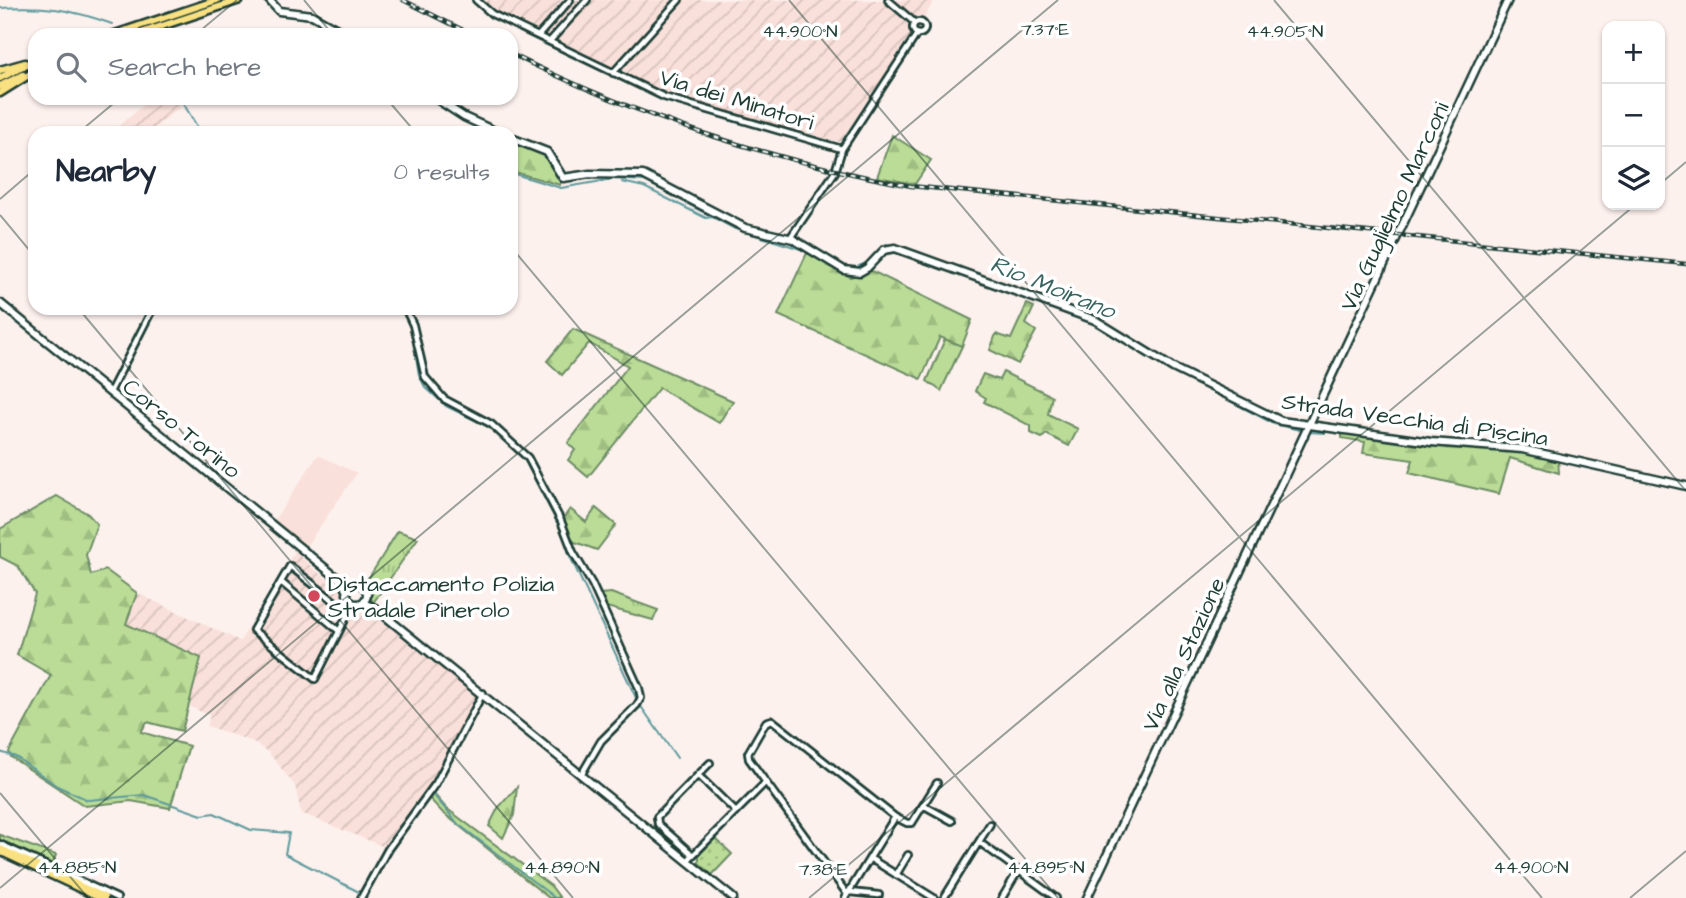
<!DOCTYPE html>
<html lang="en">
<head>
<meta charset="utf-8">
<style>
	:root { --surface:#fff; --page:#f2f2f3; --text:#1f2937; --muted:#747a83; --line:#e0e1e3 }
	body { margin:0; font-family:"Architects Daughter",sans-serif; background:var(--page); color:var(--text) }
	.controls { position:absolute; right:21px; top:21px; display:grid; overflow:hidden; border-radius:14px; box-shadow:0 2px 5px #0004 }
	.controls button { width:63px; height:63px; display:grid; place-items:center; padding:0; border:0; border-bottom:2px solid var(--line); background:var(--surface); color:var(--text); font:35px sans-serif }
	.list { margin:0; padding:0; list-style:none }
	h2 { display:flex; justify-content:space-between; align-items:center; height:91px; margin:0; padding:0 28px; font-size:30px }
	h2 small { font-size:23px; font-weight:400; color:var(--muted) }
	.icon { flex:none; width:38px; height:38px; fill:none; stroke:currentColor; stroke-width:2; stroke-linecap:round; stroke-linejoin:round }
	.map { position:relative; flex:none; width:1686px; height:898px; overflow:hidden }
	.search { position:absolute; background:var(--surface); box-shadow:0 2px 5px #0004; left:28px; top:28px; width:490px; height:77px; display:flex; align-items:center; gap:18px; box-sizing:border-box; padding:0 24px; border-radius:21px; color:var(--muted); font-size:26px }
	.panel { position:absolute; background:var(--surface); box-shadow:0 2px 5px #0004; left:28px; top:126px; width:490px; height:189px; border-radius:21px }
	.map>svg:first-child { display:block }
	.built { fill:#fae0da }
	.industrial { fill:url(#industrial-furrows) }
	.grass { fill:url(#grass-tufts); stroke:#6c8c65; stroke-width:2 }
	.forest { fill:url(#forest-firs); stroke:#6c8c65; stroke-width:2 }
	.park { fill:url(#park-dots); stroke:#6c8c65; stroke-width:2 }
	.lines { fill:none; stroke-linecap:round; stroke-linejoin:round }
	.stream { stroke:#5e9a9d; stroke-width:2 }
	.street-casing { stroke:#1f3d34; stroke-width:10 }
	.secondary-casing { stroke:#1f3d34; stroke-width:11 }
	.primary-casing { stroke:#1f3d34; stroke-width:11 }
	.highway-casing { stroke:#1f3d34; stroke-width:13 }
	.street { stroke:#fff; stroke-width:4.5 }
	.secondary { stroke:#fff; stroke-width:6 }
	.primary { stroke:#f9e181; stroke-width:6 }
	.highway { stroke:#f9e181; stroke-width:8 }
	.rail-casing { stroke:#1f3d34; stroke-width:4.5 }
	.rail { stroke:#fff; stroke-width:2; stroke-dasharray:5; stroke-linecap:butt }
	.ticks { fill:none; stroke:#1f3d34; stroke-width:2; stroke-opacity:0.45 }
	.poi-dot { fill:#d1495b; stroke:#fff; stroke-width:2.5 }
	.labels { text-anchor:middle; stroke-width:7; stroke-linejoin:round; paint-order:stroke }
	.street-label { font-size:23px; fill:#1f3d34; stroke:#fff }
	.poi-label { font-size:23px; fill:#1f3d34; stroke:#fff; text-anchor:start }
	.water-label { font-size:24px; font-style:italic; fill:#396460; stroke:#fff }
	.ticks-label { font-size:18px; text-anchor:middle; fill:#1f3d34; stroke:#fff; stroke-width:7; stroke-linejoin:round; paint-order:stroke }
</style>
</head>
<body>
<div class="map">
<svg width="1686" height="898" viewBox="0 0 1686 898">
	<defs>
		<pattern id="industrial-furrows" width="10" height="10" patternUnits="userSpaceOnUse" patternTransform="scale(1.75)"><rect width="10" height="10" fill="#fae0da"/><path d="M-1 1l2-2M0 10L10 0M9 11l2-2" fill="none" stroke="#d6c1bc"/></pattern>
		<pattern id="grass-tufts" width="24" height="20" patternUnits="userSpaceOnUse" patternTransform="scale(1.75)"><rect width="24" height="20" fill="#badc96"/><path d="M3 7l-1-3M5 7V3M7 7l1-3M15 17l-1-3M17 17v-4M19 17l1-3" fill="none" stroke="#9fbe82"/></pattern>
		<pattern id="forest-firs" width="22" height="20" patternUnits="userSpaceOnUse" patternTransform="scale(1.75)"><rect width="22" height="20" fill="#badc96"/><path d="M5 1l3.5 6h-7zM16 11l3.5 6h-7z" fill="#9fbe82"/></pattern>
		<pattern id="park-dots" width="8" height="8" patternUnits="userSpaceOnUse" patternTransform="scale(1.75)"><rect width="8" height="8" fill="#badc96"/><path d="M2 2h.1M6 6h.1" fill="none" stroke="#9fbe82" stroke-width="1.8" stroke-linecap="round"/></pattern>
	</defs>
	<rect width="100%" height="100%" fill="#fdf1ee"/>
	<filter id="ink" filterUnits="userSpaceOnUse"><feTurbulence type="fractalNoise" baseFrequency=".0143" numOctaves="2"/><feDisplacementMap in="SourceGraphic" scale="14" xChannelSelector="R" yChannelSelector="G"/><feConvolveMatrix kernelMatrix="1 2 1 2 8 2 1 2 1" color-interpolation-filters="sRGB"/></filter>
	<g filter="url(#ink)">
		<path class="built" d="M 318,455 L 357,473 L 305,548 L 273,522 Z"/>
		<path class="industrial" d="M 480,0 L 934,0 L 924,19 L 913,19 L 909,25 L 911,35 L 840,142 L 682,101 L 586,58 L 495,11 Z
			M 151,98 L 176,98 L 181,106 L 148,133 L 112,133 Z
			M 295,551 L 316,571 L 341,588 L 343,601 L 354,609 L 370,609 L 477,696 L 436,781 L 387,848 L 301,813 L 295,786 L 269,753 L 253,742 L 207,726 L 210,716 L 189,706 L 200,658 L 126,624 L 137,593 L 240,641 Z"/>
		<path class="grass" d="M 945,339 L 962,346 L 941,391 L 927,381 Z
			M 398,531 L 418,538 L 373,603 L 365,584 Z
			M 611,593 L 658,610 L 653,620 L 603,606 L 600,594 Z
			M 433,793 L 446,808 L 551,886 L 560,898 L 549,898 L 442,812 L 429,798 Z
			M 0,835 L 56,855 L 52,865 L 0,841 Z"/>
		<path class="forest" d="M 892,135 L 931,160 L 915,184 L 877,177 Z
			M 511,141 L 545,153 L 561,179 L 560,185 L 511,171 Z
			M 807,253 L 850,277 L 872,271 L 972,320 L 962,346 L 940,337 L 921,379 L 778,315 Z
			M 1027,304 L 1034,307 L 1026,324 L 1036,331 L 1018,364 L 990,350 L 996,334 L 1011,339 Z
			M 573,329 L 733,401 L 719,423 L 659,388 L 588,477 L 568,460 L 575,450 L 568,443 L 628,366 L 589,343 L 562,375 L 547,361 Z
			M 1003,372 L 1052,396 L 1048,414 L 1078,429 L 1069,446 L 1046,434 L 1042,438 L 1031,433 L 1031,426 L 984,402 L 986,398 L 975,391 L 983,374 L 999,380 Z
			M 1342,432 L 1516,449 L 1558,459 L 1559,473 L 1510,458 L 1499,494 L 1409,473 L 1413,460 L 1363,453 L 1365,442 L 1342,438 Z
			M 57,496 L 88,514 L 97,524 L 86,555 L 91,575 L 106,570 L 137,593 L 126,624 L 201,658 L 182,731 L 147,722 L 141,732 L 189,746 L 170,808 L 131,801 L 85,806 L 11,757 L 9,752 L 51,675 L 17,655 L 35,594 L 18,566 L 0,557 L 0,529 Z
			M 596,508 L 616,525 L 597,550 L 572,541 L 562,520 L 570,509 L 586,522 Z
			M 517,787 L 514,815 L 503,838 L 489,826 L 498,808 Z"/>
		<path class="park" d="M 715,838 L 732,854 L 712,875 L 699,863 L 699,855 Z"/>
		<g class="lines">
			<path class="stream" d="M 0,8 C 44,5 70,9 112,24
				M 180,98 L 201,133
				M 511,173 L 561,188 L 614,179 L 645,181 L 735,229 L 804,250
				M 622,182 L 644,187 L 706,218 L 712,217
				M 872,258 L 886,244 L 905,248
				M 857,267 L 868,262
				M 400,308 L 411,326 L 419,375 L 425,387 L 446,406 L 495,430
				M 1078,311 L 1092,316
				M 1107,324 L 1122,333
				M 1164,366 L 1274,424 L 1304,431
				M 1309,432 L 1325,433
				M 522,455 L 564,536 L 569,554 L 637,700
				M 640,705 L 677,758
				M 0,752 L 16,757 L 57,786 L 88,800 L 144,795 L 202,815 L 214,813 L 251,830 L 289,833 L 285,854 L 359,892
				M 432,793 L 458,824 L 555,898
				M 364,898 L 365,896"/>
			<defs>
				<path id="street" d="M 476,0 L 492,14 L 664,97 L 842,149
					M 888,0 L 915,23
					M913 28a6 6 0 1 1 12 0a6 6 0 1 1-12 0Z
					M 538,36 L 570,0
					M 550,41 L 587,0
					M 613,73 L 679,0
					M 790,238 L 835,172 L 842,149 L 917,34
					M 405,308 L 413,325 L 425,377 L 444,399 L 491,424 L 528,458 L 561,521 L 573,552 L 592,584 L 639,688 L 641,698 L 637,705 L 601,741 L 581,775
					M 110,392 L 153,308
					M 281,582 L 339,631
					M 343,608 L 290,566 L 253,630 L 315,679 L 353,604
					M 698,775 L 710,763
					M 923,805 L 952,821
					M 979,842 L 1056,898
					M 0,844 L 117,898
					M 693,855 L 658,824 L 657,817 L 698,775 L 736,812
					M 871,859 L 934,898
					M 687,861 L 765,783
					M 896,875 L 908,855
					M 850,892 L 879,895
					M 847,894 L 749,759 L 748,753 L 766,722 L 772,720 L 895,817
					M 361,898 L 388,849 L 436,783 L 483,693
					M 845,898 L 895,817 L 907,823 L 912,823 L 937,783
					M 944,898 L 990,824
					M 1002,898 L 1018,871"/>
				<path id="secondary" d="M 269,0 L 279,11 L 312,15 L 348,35
					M 435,98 L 464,117 L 499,133
					M 511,138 L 547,152 L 563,178 L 590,174 L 643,175 L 745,228 L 793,239 L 844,270 L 860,272 L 867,268 L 884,250 L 895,248 L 1095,320 L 1173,368 L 1281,421 L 1431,442 L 1522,449 L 1686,486
					M 0,303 L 341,581 L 348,590
					M347 594a10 10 0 1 1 20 0a10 10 0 1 1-20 0Z
					M 363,603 L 375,608 L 733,898
					M 1087,898 L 1508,0"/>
				<path id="primary" d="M 112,35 L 217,0
					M 135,35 L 240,0
					M 0,70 L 25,63
					M 0,78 L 35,61
					M 0,86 L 23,75
					M 0,93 L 35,71"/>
				<path id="highway" d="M 0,850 L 103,898"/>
			</defs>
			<use href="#street" class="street-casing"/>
			<use href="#secondary" class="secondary-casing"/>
			<use href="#primary" class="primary-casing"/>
			<use href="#highway" class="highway-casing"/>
			<use href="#street" class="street"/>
			<use href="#secondary" class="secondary"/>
			<use href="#primary" class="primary"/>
			<use href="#highway" class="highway"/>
			<defs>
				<path id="rail" d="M 403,0 L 473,35
					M 511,54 C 642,119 768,159 911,186 L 1686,264"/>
			</defs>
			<use href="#rail" class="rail-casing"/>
			<use href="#rail" class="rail"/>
		</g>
	</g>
	<path class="ticks" d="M 304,0 L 333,35M 789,0 L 1542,898M 1274,0 L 1686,491M 195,35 L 237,0M 386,98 L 416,133M 78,133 L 120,98M 1660,184 L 1686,162M 0,199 L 35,169M 0,215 L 35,257M 511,247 L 1058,898M 78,308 L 573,898M 0,793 L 88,898M 0,888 L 1058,0M 809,898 L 1635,205M 1630,898 L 1686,851"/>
	<circle class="poi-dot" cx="314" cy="596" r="7"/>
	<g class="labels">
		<g class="street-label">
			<text transform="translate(737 99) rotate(17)" y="8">Via dei Minatori</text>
			<text transform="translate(1394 206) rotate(-65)" y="8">Via Guglielmo Marconi</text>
			<text transform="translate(1415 419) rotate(8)" y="8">Strada Vecchia di Piscina</text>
			<text transform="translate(182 428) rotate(39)" y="8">Corso Torino</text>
			<text transform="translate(1183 654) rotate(-65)" y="8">Via alla Stazione</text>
		</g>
		<g class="poi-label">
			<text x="328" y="591">Distaccamento Polizia<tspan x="328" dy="26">Stradale Pinerolo</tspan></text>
		</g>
		<g class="water-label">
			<text transform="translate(1053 287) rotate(22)" y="8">Rio Moirano</text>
		</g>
	</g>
	<g class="ticks-label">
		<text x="1045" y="35">7.37°E</text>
		<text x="800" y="37">44.900°N</text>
		<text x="1285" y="37">44.905°N</text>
		<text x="77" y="873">44.885°N</text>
		<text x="562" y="873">44.890°N</text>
		<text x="1046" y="873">44.895°N</text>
		<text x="1531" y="873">44.900°N</text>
		<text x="823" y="875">7.38°E</text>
	</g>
</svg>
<div class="controls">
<button>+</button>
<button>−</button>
<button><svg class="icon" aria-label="layers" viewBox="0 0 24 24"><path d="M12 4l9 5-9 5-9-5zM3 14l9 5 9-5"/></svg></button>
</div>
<div class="search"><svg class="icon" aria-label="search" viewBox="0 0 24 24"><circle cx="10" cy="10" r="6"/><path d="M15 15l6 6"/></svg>Search here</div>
<section class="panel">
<h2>Nearby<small>0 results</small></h2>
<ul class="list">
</ul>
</section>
</div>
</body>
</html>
